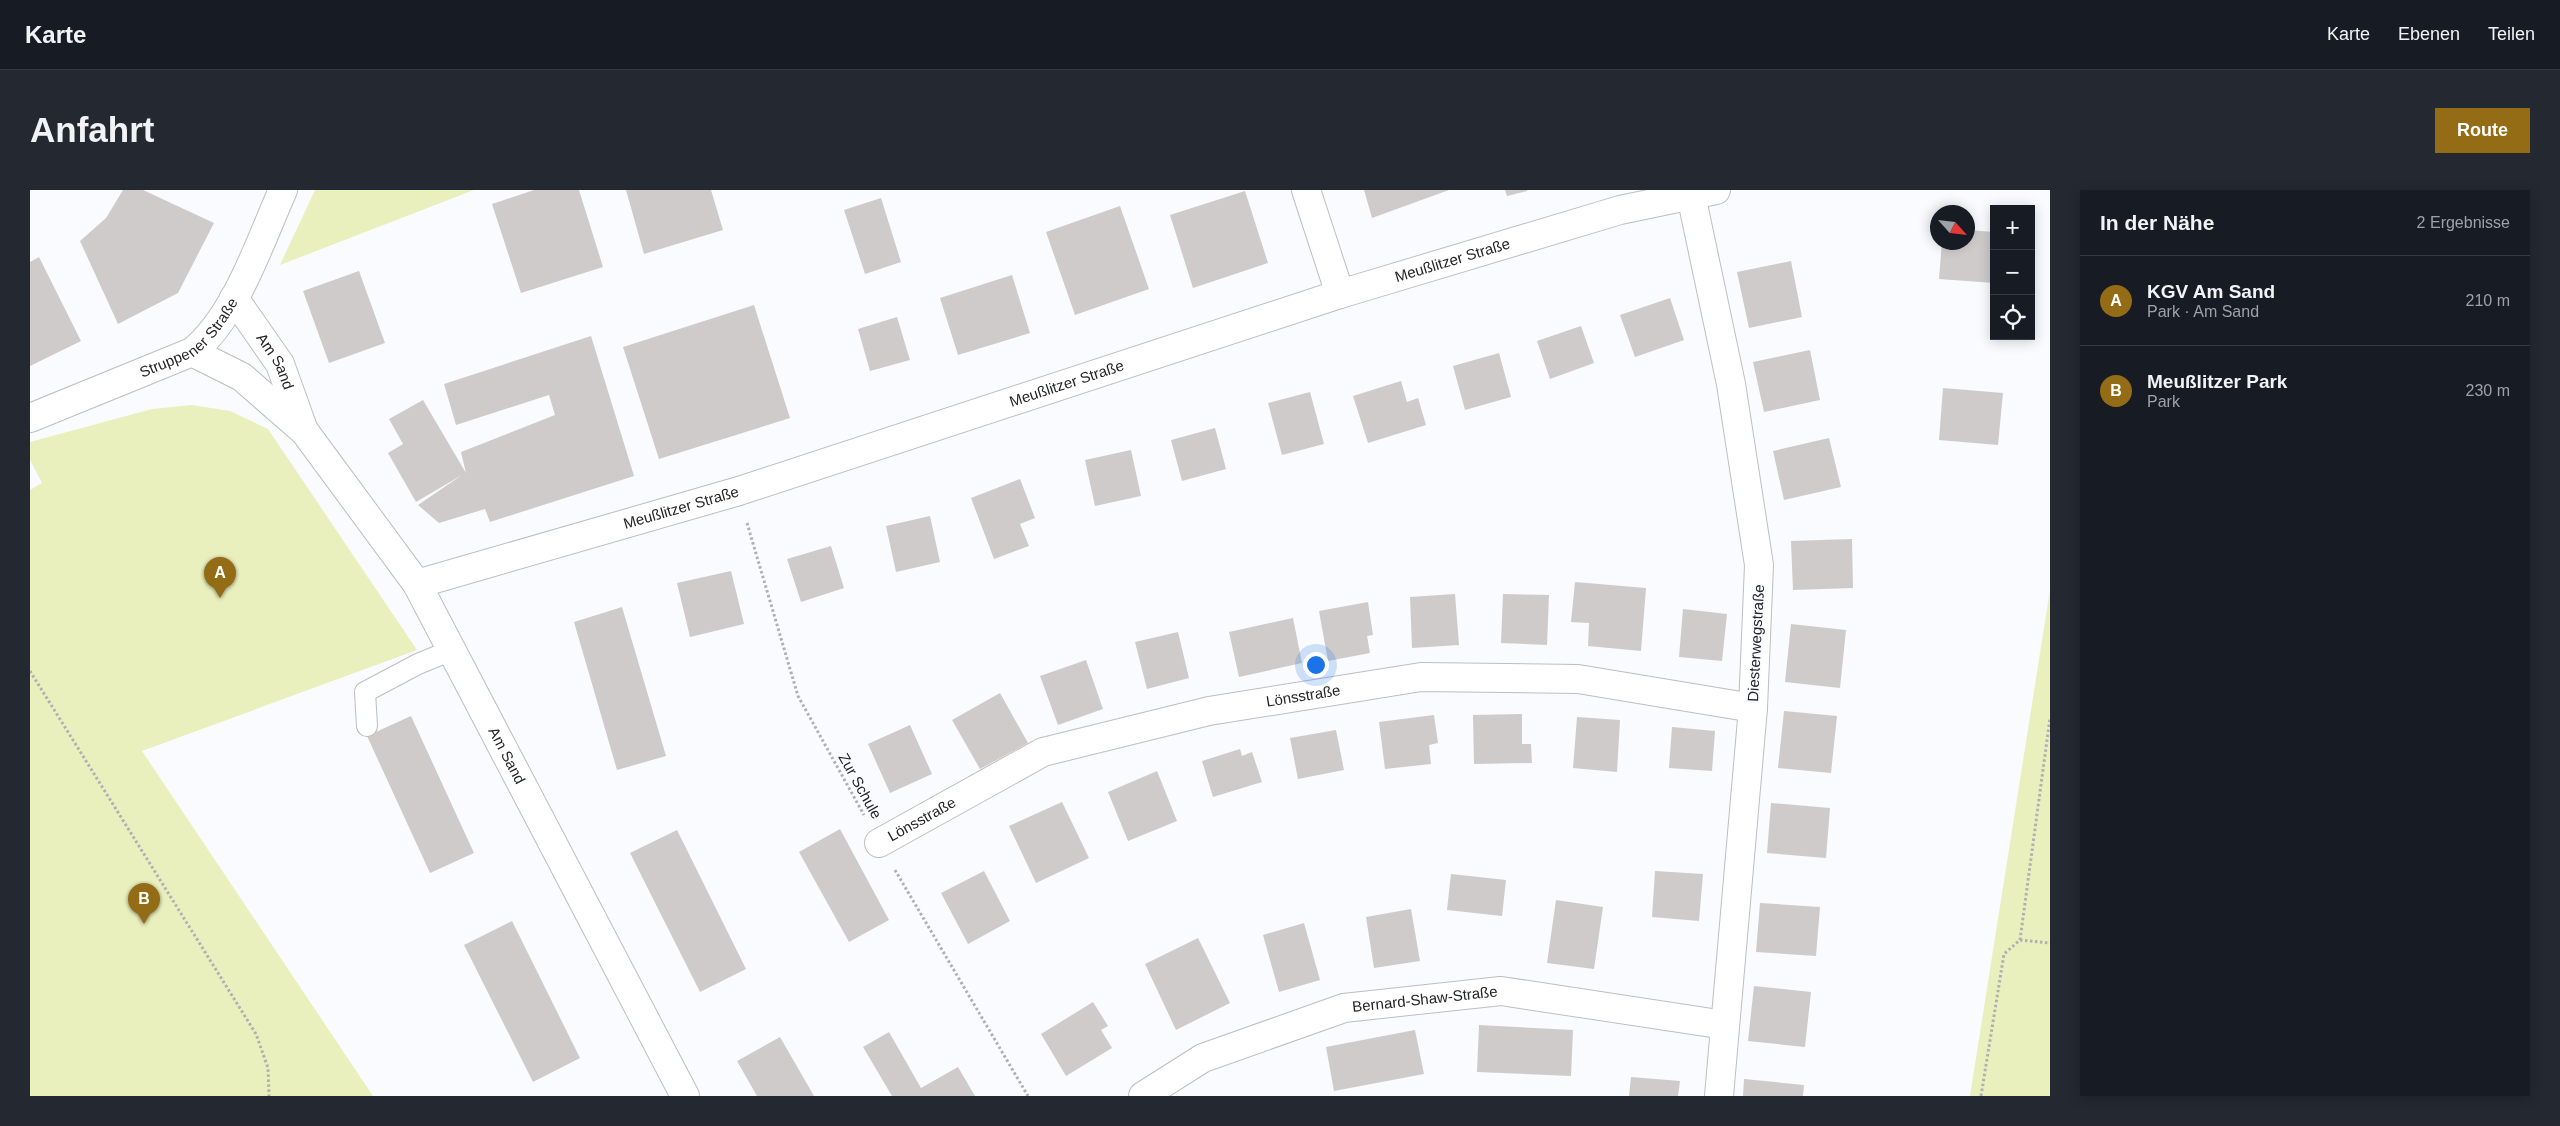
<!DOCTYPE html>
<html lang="de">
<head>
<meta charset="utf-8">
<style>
	:root { --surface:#171b24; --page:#242831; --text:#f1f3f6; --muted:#9ea1a6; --line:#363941; --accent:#936c15 }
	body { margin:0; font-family:Helvetica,sans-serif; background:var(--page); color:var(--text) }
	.controls { position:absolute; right:15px; top:15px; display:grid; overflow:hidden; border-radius:0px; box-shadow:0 2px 12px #0003 }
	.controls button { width:45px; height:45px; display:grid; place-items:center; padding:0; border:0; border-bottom:1px solid var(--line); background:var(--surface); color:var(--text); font:25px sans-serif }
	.compass { position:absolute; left:1900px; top:15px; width:45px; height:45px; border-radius:50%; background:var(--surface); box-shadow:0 2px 12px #0003; rotate:117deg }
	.you { position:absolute; left:1285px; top:474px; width:18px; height:18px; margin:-12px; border:4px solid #fff; border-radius:50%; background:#1a73e8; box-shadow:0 0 0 8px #1a73e833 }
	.badge { display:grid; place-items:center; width:32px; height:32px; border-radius:50%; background:var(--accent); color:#fff; font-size:16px; font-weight:700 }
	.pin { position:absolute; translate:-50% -41px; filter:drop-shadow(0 1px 2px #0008) }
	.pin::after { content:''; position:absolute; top:26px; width:18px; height:15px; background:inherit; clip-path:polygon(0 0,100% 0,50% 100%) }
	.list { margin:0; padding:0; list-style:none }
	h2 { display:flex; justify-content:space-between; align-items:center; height:65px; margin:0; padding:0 20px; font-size:21px }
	h2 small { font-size:16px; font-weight:400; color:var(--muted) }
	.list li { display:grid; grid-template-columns:32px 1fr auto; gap:15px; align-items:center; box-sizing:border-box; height:90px; padding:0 20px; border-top:1px solid var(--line) }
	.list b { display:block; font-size:19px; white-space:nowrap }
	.list p { margin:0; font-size:16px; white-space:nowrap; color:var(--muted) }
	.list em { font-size:16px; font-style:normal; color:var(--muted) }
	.icon { flex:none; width:28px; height:28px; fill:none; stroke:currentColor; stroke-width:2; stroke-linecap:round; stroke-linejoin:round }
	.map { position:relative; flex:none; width:2020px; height:906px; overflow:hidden; border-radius:0px }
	header { display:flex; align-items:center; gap:30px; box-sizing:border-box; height:70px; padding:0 25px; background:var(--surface); border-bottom:1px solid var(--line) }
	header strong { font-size:24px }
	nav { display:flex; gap:28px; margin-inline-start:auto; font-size:18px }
	.intro { display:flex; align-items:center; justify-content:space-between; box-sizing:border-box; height:120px; padding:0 30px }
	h1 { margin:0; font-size:35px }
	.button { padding:12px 22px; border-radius:0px; background:var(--accent); color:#fff; font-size:18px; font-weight:700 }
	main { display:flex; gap:30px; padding:0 30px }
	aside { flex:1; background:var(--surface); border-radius:0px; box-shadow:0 2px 12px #0003 }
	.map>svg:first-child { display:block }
	.green { fill:#eaf0bd }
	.building { fill:#cfcbca }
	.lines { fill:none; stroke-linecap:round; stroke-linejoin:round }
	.service-casing { stroke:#bcbec1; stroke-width:22 }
	.minor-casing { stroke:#bcbec1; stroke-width:30 }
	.path { stroke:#aeb0b2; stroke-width:3; stroke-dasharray:2.5 2.5; stroke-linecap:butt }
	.service { stroke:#fff; stroke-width:20 }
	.minor { stroke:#fff; stroke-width:28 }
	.labels { text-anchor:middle; stroke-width:4.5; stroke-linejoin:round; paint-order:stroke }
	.street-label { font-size:15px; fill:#242526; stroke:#f9fbfe }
</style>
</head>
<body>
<header>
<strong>Karte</strong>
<nav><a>Karte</a><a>Ebenen</a><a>Teilen</a></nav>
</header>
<div class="intro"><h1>Anfahrt</h1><a class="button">Route</a></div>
<main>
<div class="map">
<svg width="2020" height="906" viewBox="0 0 2020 906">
	<rect width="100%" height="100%" fill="#f9fbfe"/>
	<path class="green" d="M 285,0 L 444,0 L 250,75 Z
		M 162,215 L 200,221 L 238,239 L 387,460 L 112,561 L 343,906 L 0,906 L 0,300 L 12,293 L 0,270 L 0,252 L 122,219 Z
		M 2020,400 L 2020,906 L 1940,906 Z"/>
	<path class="building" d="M 93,0 L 113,0 L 184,33 L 148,103 L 88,134 L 50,51 L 76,28 Z
		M 504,0 L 549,0 L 573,77 L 491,103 L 462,14 Z
		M 596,0 L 681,0 L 693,40 L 614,64 Z
		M 1334,0 L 1419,0 L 1342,28 Z
		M 1475,0 L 1497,0 L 1497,1 L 1477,6 Z
		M 1215,1 L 1238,73 L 1163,98 L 1140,25 Z
		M 851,8 L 871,72 L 835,84 L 814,20 Z
		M 1090,16 L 1119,99 L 1045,125 L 1016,42 Z
		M 1938,40 L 1964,42 L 1964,93 L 1909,89 L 1912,52 L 1938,52 Z
		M 9,67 L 51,151 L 0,176 L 0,72 Z
		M 1761,71 L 1772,127 L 1719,138 L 1707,82 Z
		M 329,81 L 355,153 L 299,173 L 273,101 Z
		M 982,85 L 1000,143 L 928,165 L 910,108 Z
		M 1640,108 L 1654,150 L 1605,167 L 1590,125 Z
		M 724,115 L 760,228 L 629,269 L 593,157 Z
		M 867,127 L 880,170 L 840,181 L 828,139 Z
		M 1551,136 L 1564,173 L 1520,189 L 1507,151 Z
		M 561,146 L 604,286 L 460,332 L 455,319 L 409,333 L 388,315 L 432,285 L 386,312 L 358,263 L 373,254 L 359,229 L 393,210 L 436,283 L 431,262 L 525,225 L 519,205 L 426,235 L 414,194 Z
		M 1780,160 L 1790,210 L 1734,222 L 1723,172 Z
		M 1469,163 L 1481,207 L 1435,220 L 1423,176 Z
		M 1371,191 L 1377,212 L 1388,208 L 1396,235 L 1338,253 L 1323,206 Z
		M 1913,198 L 1973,203 L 1968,255 L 1909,250 Z
		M 1280,202 L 1294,254 L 1252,265 L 1238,213 Z
		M 1185,238 L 1196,279 L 1152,291 L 1141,250 Z
		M 1799,248 L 1811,297 L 1754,310 L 1743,261 Z
		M 1101,260 L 1111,306 L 1065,316 L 1055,270 Z
		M 990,289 L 1005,328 L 990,334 L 999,356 L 964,369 L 941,308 Z
		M 900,326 L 910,372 L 866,382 L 856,336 Z
		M 1822,349 L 1823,398 L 1763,400 L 1761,351 Z
		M 801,356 L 814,398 L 771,412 L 757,369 Z
		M 701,381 L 714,434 L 660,447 L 647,393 Z
		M 1545,392 L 1616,398 L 1611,461 L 1558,456 L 1559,433 L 1541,432 Z
		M 1425,404 L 1429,455 L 1382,458 L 1380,407 Z
		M 1473,404 L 1519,405 L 1517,455 L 1471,453 Z
		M 1338,412 L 1343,445 L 1337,446 L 1340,463 L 1298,471 L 1289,421 Z
		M 592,417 L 636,566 L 587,580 L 544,432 Z
		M 1653,419 L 1697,424 L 1692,471 L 1649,467 Z
		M 1263,428 L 1272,473 L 1209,487 L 1199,442 Z
		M 1761,434 L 1816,440 L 1810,498 L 1755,492 Z
		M 1148,442 L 1159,488 L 1117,499 L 1105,452 Z
		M 1056,470 L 1073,519 L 1028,535 L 1010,486 Z
		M 970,503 L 998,553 L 950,579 L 922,530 Z
		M 1754,521 L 1807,526 L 1801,583 L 1748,578 Z
		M 1492,524 L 1492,554 L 1501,554 L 1502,573 L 1444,574 L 1443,525 Z
		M 1404,525 L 1408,553 L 1399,555 L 1401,574 L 1355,579 L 1349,532 Z
		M 381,526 L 444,663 L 400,683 L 337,546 Z
		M 1547,527 L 1590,530 L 1587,582 L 1543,578 Z
		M 880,535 L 902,584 L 860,603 L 838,554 Z
		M 1642,537 L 1685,541 L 1682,581 L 1639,578 Z
		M 1306,540 L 1314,580 L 1268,589 L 1260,548 Z
		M 1210,559 L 1212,566 L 1222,562 L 1232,592 L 1183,607 L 1172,571 Z
		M 1127,581 L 1147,631 L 1098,651 L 1078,602 Z
		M 1032,612 L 1059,668 L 1006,693 L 979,636 Z
		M 1741,613 L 1800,618 L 1796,668 L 1737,663 Z
		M 810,639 L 859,730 L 819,752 L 769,662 Z
		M 647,640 L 716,779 L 670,802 L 600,663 Z
		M 954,681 L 980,731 L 938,754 L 911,703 Z
		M 1625,681 L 1673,684 L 1669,731 L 1622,727 Z
		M 1421,684 L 1476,690 L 1472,726 L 1417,720 Z
		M 1526,710 L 1573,717 L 1564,779 L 1517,773 Z
		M 1730,713 L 1790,717 L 1786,766 L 1726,762 Z
		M 1381,719 L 1390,771 L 1344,778 L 1336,727 Z
		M 482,731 L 550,868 L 503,892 L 434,755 Z
		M 1274,733 L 1290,790 L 1249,802 L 1233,745 Z
		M 1168,748 L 1200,813 L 1146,840 L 1115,774 Z
		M 1724,796 L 1781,802 L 1775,857 L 1718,851 Z
		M 1063,812 L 1078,836 L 1071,840 L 1082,858 L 1036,886 L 1011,844 Z
		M 1449,835 L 1543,840 L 1541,886 L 1447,882 Z
		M 1385,840 L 1394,884 L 1304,901 L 1296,857 Z
		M 859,842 L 891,898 L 928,877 L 945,906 L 862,906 L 833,857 Z
		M 750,847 L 784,906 L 727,906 L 707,871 Z
		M 1601,887 L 1650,891 L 1648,906 L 1599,906 Z
		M 1714,889 L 1774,895 L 1773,906 L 1713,906 Z"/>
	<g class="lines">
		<defs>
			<path id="service" d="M 337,536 L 335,502 L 388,474 L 422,460"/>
			<g id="minor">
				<path d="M 1276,0 L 1310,104"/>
				<path d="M 1661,5 L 1701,194 L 1729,375 L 1723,518 L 1689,906"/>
				<path id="s1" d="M 204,108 L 250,174 L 274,241"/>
				<path id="s2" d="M 162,162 L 212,187 L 275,242 L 387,394 L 655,906"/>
				<path id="s3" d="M 0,228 L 162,162 C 206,127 230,51 253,0"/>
				<path id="s4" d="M 387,394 L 709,301 L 1310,104 L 1590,20 L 1686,0"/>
				<path id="s5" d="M 849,653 L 1013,562 L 1179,521 L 1391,487 L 1548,489 L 1723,518"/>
				<path id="s6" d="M 1113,906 L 1173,868 L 1314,818 L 1471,801 L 1695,835"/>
			</g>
		</defs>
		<use href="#service" class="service-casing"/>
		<use href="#minor" class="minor-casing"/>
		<path class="path" d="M 717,333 L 768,506 L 834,625
			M 0,481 L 226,844 L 238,878 L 239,906
			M 865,680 L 998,906
			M 1990,750 L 2020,753
			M 1951,906 L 1974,764 L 1990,750 L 2020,528"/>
		<use href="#service" class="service"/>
		<use href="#minor" class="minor"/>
	</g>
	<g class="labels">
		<g class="street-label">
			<text dy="5" stroke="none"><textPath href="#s4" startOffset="1085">Meußlitzer Straße</textPath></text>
			<text dy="5" stroke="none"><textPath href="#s3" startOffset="181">Struppener Straße</textPath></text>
			<text dy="5" stroke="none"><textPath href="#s1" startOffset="76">Am Sand</textPath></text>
			<text dy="5" stroke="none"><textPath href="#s4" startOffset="680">Meußlitzer Straße</textPath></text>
			<text dy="5" stroke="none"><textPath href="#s4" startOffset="275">Meußlitzer Straße</textPath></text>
			<text transform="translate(1726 453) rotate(-87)" y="5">Diesterwegstraße</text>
			<text dy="5" stroke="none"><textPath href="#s5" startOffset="454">Lönsstraße</textPath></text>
			<text dy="5" stroke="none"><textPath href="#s2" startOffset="522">Am Sand</textPath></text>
			<text transform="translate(830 596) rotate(61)" y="5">Zur Schule</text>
			<text dy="5" stroke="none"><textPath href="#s5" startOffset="49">Lönsstraße</textPath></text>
			<text dy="5" stroke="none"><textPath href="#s6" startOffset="302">Bernard-Shaw-Straße</textPath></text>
		</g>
	</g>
</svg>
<div class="controls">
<button>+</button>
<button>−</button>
<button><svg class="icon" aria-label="locate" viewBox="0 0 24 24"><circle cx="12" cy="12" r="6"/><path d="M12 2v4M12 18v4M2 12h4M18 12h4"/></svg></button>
</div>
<svg class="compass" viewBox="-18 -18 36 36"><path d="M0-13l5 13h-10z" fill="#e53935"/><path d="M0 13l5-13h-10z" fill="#9ea1a6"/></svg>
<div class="you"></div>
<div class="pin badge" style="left:190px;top:408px">A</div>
<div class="pin badge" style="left:114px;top:734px">B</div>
</div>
<aside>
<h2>In der Nähe<small>2 Ergebnisse</small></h2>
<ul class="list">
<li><span class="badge">A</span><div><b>KGV Am Sand</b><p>Park · Am Sand</p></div><em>210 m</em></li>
<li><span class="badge">B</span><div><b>Meußlitzer Park</b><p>Park</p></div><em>230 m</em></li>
</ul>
</aside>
</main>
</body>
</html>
